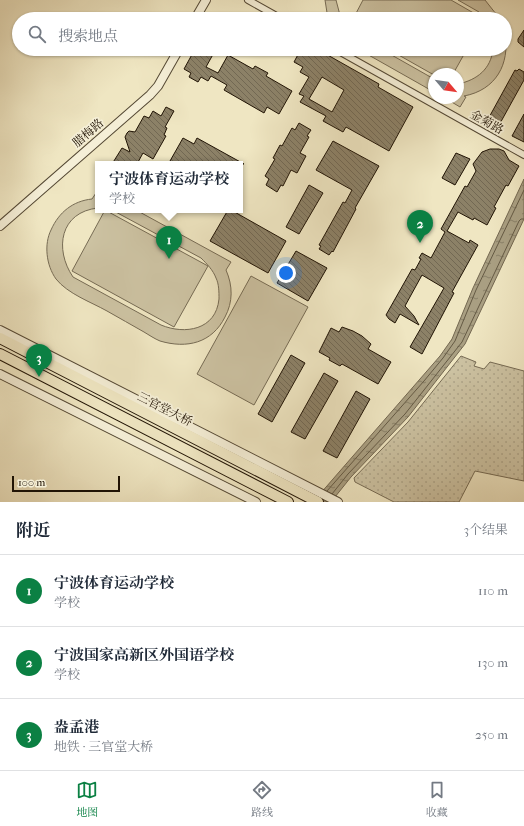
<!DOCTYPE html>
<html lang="zh">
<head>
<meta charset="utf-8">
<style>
	:root { --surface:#fff; --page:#f6f6f7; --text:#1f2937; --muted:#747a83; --line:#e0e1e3; --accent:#0b8043 }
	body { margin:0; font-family:"IM FELL French Canon","Noto Serif SC",serif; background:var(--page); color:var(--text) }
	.compass { position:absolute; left:428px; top:68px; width:36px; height:36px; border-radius:50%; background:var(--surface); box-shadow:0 1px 3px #0004; rotate:119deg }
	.scale { position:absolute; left:12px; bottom:10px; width:108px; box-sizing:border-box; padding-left:4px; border:2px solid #211405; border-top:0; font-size:11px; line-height:14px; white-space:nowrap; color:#211405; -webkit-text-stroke:3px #f5efd7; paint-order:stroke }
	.you { position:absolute; left:286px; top:273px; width:14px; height:14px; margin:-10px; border:3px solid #fff; border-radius:50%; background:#1a73e8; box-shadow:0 0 0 6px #1a73e833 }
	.badge { display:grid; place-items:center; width:26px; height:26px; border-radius:50%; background:var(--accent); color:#fff; font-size:13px; font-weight:700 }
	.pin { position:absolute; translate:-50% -33px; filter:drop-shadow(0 1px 2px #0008) }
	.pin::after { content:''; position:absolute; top:21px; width:14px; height:12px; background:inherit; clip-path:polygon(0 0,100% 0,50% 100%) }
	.popup { position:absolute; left:95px; top:161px; width:148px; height:52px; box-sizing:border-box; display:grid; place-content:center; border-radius:0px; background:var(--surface); filter:drop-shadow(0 1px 3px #0005); font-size:13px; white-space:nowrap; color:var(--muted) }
	.popup b { font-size:15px; color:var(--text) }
	.popup::after { content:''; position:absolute; left:50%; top:100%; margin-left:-8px; border:8px solid transparent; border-top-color:var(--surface) }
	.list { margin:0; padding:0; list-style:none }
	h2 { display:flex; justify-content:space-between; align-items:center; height:52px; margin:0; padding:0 16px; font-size:17px }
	h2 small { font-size:13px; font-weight:400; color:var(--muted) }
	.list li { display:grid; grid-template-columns:26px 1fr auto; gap:12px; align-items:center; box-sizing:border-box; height:72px; padding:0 16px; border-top:1px solid var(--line) }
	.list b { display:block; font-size:15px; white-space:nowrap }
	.list p { margin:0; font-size:13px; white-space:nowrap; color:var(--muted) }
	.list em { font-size:13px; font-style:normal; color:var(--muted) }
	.icon { flex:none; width:22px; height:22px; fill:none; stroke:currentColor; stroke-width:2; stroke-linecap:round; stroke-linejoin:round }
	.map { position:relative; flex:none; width:524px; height:502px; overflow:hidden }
	.search { position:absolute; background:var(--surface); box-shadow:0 1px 3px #0004; left:12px; right:12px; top:12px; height:44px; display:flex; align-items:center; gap:10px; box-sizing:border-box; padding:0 14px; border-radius:22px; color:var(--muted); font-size:15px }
	.sheet { height:268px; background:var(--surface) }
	nav { display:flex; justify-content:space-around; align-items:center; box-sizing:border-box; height:56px; border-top:1px solid var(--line); background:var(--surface); font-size:11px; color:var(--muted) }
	nav a { display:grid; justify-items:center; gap:2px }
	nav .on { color:var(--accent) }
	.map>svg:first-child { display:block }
	.grass { fill:url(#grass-dots); stroke:#766b54 }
	.garden { fill:#ccc2a2; stroke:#766b54 }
	.water { fill:url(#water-ripples); stroke:#736750 }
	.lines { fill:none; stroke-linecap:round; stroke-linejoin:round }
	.shore { stroke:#655a44; stroke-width:1 }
	.building { fill:url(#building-back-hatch); stroke:#211405; fill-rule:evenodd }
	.minor-casing { stroke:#544834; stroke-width:8 }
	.tertiary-casing { stroke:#544834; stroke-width:10 }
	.primary-casing { stroke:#211405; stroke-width:12 }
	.minor { stroke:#f5efd7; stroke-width:6 }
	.tertiary { stroke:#f5efd7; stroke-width:8 }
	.primary { stroke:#efe6c2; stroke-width:10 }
	.labels { text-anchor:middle; stroke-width:3.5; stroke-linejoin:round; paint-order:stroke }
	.street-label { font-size:12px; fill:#211405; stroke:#f5efd7 }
</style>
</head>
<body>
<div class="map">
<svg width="524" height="502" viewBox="0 0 524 502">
	<defs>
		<pattern id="grass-dots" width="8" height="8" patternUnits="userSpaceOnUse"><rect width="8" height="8" fill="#ccc2a2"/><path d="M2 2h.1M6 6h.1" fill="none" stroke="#afa68a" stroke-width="1.8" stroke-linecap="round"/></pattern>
		<pattern id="water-ripples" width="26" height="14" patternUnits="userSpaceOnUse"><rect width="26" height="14" fill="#a99f82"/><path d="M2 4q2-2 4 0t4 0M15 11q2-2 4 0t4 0" fill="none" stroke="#898068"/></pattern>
		<pattern id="building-back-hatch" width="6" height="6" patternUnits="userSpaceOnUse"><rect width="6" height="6" fill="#8c8167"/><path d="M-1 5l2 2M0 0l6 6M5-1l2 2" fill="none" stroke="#726853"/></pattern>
	</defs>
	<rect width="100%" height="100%" fill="#efe6c2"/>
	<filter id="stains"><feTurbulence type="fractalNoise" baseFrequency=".005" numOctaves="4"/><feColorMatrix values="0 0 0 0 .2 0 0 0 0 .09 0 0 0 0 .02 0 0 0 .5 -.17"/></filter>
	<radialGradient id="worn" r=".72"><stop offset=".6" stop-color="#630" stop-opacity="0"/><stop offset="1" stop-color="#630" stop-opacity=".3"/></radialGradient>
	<path class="grass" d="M 461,356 L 476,362 L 474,366 L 484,369 L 490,362 L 524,371 L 524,481 L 475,471 L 459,502 L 394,502 L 355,482 L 354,478 L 408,422 Z"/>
	<path class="garden" d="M 325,0 L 336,0 L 341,19 L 328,19 Z
		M 363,0 L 451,0 L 484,19 L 353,19 Z
		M 458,0 L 485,0 L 500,19 L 485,19 L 479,12 Z
		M 505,34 C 510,64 496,90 464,96 L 466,97 L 460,107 L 445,98 L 458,98 L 458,84 C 477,80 491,69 493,49 L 505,49 Z
		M 358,49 L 381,49 L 434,79 L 434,92 Z
		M 388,49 L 467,49 L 453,74 L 434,75 Z
		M 98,190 L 98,208 C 60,212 54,249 73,277 L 161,325 C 185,335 216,330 219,299 C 219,292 219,284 216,278 C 213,270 207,264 201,258 L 112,210 L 136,210 L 231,262 L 226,270 C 233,286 233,302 225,317 C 212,343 187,349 160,341 C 155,339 149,335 144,332 C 132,325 119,318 107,311 C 91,302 68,294 56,279 C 46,265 44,244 51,230 C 59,212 73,201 92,199 Z
		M 105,210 L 208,266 L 174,327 L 72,271 Z
		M 251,276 L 308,307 L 254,405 L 197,374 Z"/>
	<path class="water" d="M 524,179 L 524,219 L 465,344 L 408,417 L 351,477 L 331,502 L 313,502 L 440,356 L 452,339 L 473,288 Z"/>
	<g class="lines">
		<path class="shore" d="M 327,491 L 424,381 L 443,358 L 455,341 L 476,290 L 524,190
			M 332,494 L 348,474 L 405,414 L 462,342 L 519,221 L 521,219 L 524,219"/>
	</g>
	<path class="building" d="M 524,30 L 524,47 L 518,42 L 518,39 Z
		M 195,49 L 216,49 L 206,67 L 218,73 L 228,55 L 253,69 L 255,66 L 268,73 L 266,76 L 292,91 L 279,114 L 267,107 L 264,113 L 224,90 L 227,85 L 211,76 L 208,81 L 201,77 L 198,82 L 189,77 L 191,73 L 184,69 Z
		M 301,49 L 317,49 L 379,84 L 378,87 L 413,107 L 389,151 L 346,127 L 343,132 L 323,121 L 326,116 L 300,102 L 304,96 L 299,94 L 309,77 L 300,72 L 303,67 L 294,62 ZM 322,77 L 344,90 L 332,112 L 309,99 Z
		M 519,69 L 524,72 L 524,80 L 498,127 L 487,121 L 515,70 L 517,71 Z
		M 166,107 L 174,111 L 165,127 L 167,128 L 164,135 L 166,136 L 153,159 L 143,153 L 137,164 L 112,164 L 122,148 L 130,152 L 125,137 L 127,133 L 129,131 L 135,132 L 144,116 L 149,118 L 153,111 L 161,116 Z
		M 524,114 L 524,142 L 512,136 Z
		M 299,123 L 311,130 L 307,136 L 309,137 L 300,153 L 306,156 L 297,173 L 291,170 L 283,186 L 281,185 L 277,192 L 266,185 L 269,179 L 265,176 L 275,159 L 273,158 L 280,145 L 282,146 L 292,128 L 295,130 Z
		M 183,138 L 194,144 L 197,138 L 244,164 L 175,164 L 170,161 Z
		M 333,141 L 379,166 L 355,208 L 356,209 L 333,252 L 332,251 L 329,255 L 319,249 L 321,246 L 319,245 L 343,202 L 345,203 L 352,190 L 316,170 Z
		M 490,149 L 499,149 L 504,151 L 509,160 L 519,166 L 508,186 L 506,185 L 494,207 L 496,208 L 487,225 L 474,218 L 473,220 L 458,212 L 447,231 L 469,243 L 470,240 L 478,245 L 452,292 L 454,293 L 422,354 L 410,347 L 444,288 L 422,275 L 405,306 L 414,316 L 419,325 L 400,314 L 395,323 L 389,319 L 386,315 L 412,269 L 415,270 L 421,259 L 419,258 L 422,253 L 431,258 L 445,232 L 441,229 L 465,186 L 467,187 L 476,171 L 473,164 L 482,152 Z
		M 456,153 L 470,159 L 455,185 L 442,178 Z
		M 309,185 L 323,193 L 299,234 L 286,227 Z
		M 228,210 L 231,210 L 286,241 L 268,273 L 210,241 Z
		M 296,251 L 327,268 L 308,301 L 277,283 Z
		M 342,327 L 353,331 L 362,336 L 371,344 L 368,349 L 391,362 L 378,384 L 342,364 L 340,366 L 329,360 L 330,358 L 319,352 L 331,328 L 339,332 Z
		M 291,355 L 305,363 L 272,422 L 258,414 Z
		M 324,373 L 338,381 L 305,439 L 291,432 Z
		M 356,391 L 370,399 L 337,458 L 323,451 Z"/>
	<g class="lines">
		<defs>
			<path id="minor" d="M 248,0 L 282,19
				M 335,49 L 524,155"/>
			<path id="tertiary" d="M 195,19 L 206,0
				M 0,226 L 150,95 L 158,86 L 179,49
				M 0,330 L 338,502
				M 0,374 L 256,502"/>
			<path id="primary" d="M 0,338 L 318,502
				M 0,354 L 288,502"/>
		</defs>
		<use href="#minor" class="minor-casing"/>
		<use href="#tertiary" class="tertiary-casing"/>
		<use href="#primary" class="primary-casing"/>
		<use href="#minor" class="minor"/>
		<use href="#tertiary" class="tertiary"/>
		<use href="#primary" class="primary"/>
	</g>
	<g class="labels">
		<g class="street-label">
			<text transform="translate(487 122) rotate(29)" y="4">金菊路</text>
			<text transform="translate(88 133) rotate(-41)" y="4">腊梅路</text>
			<text transform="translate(165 409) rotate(27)" y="4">三官堂大桥</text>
		</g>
	</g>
	<rect width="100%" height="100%" filter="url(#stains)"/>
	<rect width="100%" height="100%" fill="url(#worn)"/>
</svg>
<svg class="compass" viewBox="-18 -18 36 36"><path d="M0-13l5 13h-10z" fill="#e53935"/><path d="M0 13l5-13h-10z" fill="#747a83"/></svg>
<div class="scale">100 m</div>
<div class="you"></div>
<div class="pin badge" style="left:169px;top:259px">1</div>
<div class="popup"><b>宁波体育运动学校</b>学校</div>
<div class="pin badge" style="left:420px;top:243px">2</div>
<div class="pin badge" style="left:39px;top:377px">3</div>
<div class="search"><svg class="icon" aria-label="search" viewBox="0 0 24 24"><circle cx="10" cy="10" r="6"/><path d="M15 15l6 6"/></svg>搜索地点</div>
</div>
<section class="sheet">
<h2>附近<small>3个结果</small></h2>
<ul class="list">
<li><span class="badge">1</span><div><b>宁波体育运动学校</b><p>学校</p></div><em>110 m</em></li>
<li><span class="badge">2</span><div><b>宁波国家高新区外国语学校</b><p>学校</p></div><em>130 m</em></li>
<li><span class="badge">3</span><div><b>盎孟港</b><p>地铁 · 三官堂大桥</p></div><em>250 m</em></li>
</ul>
</section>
<nav>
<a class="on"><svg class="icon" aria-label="map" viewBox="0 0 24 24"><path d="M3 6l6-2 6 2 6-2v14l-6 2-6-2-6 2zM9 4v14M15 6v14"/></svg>地图</a>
<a><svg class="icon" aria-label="directions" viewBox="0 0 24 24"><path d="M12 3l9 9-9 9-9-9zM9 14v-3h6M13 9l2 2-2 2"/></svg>路线</a>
<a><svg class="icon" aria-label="saved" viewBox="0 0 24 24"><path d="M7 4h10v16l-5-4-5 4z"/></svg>收藏</a>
</nav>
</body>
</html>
